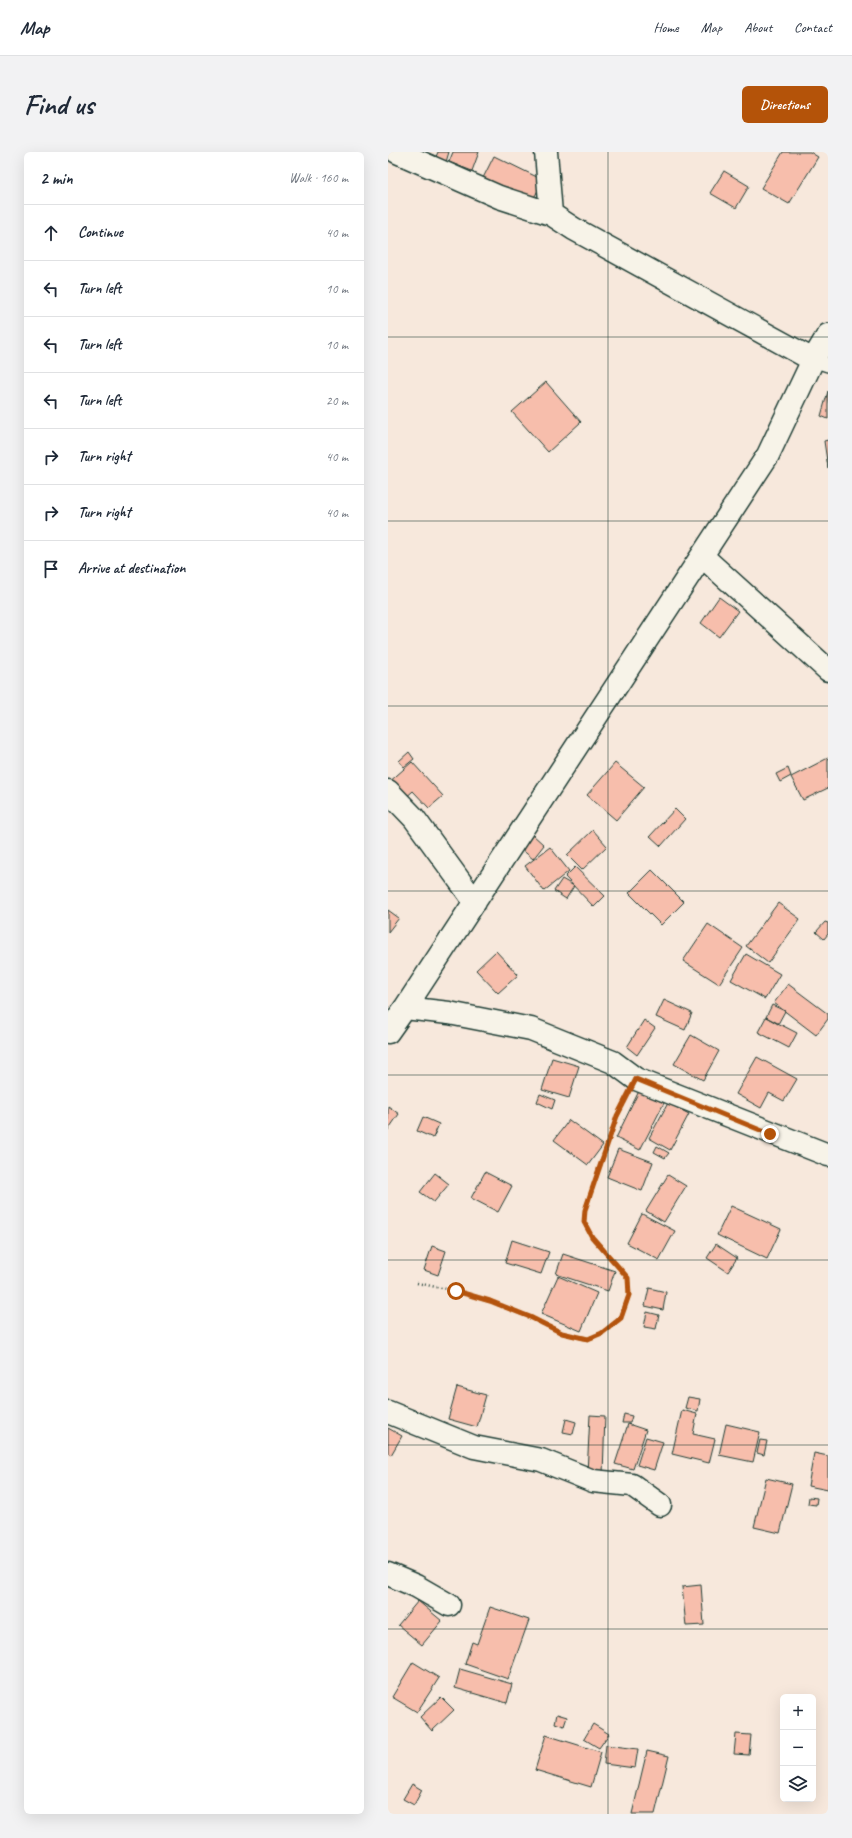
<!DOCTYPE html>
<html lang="en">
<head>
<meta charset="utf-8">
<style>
	:root { --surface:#fff; --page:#f2f2f3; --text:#1f2937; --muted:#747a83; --line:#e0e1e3; --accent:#b45309 }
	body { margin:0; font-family:Caveat,sans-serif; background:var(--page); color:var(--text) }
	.controls { position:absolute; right:12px; bottom:12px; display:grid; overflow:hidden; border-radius:6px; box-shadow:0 4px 16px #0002 }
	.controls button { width:36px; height:36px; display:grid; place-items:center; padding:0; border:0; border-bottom:1px solid var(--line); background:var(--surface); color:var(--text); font:20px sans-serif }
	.stop { position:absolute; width:12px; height:12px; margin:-9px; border:3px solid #b45309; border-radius:50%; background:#fff }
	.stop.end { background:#b45309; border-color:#fff; box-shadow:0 1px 4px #0008 }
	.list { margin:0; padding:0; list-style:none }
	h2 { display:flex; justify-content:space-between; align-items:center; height:52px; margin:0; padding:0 16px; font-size:17px }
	h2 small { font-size:13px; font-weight:400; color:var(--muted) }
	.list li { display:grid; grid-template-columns:26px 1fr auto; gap:12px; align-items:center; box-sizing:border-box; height:56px; padding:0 16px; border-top:1px solid var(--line) }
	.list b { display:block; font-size:15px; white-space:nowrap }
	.list em { font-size:13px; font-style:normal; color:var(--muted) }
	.icon { flex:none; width:22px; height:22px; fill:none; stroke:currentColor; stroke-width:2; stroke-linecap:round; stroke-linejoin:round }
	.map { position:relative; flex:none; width:440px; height:1662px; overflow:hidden; border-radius:6px }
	header { display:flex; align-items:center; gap:24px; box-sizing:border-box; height:56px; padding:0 20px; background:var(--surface); border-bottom:1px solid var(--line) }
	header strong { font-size:19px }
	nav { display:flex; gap:22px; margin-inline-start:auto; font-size:14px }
	.intro { display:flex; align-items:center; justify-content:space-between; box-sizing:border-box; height:96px; padding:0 24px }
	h1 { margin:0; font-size:28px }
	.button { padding:10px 18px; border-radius:6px; background:var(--accent); color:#fff; font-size:14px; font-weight:700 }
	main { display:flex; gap:24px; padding:0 24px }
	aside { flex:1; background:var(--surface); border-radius:6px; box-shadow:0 4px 16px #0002 }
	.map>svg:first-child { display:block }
	.building { fill:#f7beac; stroke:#1f3d34 }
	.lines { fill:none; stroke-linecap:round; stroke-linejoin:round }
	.lane-casing { stroke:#1f3d34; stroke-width:16 }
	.street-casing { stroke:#1f3d34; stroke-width:25 }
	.path { stroke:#1f3d34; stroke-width:2.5; stroke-dasharray:1 3; stroke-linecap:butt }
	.lane { stroke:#f7f3e8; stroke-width:13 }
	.street { stroke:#f7f3e8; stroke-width:22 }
	.route { stroke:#b45309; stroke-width:5 }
	.grid { fill:none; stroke:#1f3d34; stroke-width:1; stroke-opacity:0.55 }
</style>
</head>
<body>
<header>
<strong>Map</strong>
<nav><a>Home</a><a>Map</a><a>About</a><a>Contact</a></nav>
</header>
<div class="intro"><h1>Find us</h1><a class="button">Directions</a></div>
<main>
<aside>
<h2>2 min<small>Walk · 160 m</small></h2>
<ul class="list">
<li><svg class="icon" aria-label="ahead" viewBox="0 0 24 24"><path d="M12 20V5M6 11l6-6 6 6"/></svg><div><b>Continue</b></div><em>40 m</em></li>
<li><svg class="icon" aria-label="left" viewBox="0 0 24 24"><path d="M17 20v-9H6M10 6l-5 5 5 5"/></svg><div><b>Turn left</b></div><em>10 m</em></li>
<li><svg class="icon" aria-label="left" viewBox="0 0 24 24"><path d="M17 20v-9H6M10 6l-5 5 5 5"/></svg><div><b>Turn left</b></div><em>10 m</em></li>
<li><svg class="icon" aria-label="left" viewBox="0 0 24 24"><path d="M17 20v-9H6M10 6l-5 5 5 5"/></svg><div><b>Turn left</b></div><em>20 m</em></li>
<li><svg class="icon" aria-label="right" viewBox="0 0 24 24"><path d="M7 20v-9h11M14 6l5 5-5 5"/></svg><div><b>Turn right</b></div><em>40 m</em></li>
<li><svg class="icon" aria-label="right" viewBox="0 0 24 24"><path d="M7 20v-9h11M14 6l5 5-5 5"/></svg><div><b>Turn right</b></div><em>40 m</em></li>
<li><svg class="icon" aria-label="arrive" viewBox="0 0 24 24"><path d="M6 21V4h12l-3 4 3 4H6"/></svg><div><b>Arrive at destination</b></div></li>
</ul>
</aside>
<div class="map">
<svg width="440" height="1662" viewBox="0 0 440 1662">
	<rect width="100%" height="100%" fill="#f7e8dc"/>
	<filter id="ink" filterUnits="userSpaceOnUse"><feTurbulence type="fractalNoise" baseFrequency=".025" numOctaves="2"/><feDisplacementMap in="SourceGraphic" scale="8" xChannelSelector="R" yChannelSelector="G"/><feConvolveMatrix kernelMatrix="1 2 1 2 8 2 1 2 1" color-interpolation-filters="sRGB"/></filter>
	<g filter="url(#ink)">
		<path class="building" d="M 50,0 L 61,0 L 58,10 L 47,7 Z
			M 65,0 L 91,0 L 84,19 L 61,10 Z
			M 395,0 L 422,0 L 430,5 L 401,52 L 373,36 Z
			M 106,4 L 155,28 L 143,52 L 94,28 Z
			M 336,19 L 361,34 L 348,56 L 322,41 Z
			M 158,230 L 193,270 L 160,300 L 124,260 Z
			M 440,239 L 440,267 L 433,264 Z
			M 440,288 L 440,316 L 436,289 Z
			M 331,445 L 350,459 L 331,485 L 313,471 Z
			M 21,600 L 26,607 L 16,615 L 11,609 Z
			M 440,606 L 440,636 L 415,648 L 403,625 Z
			M 24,610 L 55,644 L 41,656 L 25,639 L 15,648 L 0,631 Z
			M 227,611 L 256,635 L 228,668 L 199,643 Z
			M 400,616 L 403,624 L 392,630 L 388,622 Z
			M 287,657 L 297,667 L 273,694 L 262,684 Z
			M 205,678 L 219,694 L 194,718 L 179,703 Z
			M 144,682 L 156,693 L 145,707 L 132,696 Z
			M 162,695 L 181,719 L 156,739 L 137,714 Z
			M 187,715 L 217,744 L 206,755 L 177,725 Z
			M 264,718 L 296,750 L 273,773 L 241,741 Z
			M 174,727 L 186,734 L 178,747 L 166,739 Z
			M 390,751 L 412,767 L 380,811 L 358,794 Z
			M 0,758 L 11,766 L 0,780 Z
			M 437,770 L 440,771 L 440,782 L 436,787 L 428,780 Z
			M 320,772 L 355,796 L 331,832 L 295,809 Z
			M 108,799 L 130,823 L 110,841 L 88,818 Z
			M 358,802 L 392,822 L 377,847 L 343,828 Z
			M 400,832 L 440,862 L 440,867 L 428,883 L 386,851 Z
			M 276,848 L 304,861 L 297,878 L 268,865 Z
			M 384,853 L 397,859 L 390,872 L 378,865 Z
			M 378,865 L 409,881 L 401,896 L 370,880 Z
			M 256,868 L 267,876 L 249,903 L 239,895 Z
			M 303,883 L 331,899 L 315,928 L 286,912 Z
			M 369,905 L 409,927 L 396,949 L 381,941 L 373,956 L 348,942 Z
			M 164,906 L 191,914 L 181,946 L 154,938 Z
			M 251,939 L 276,951 L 252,998 L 228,986 Z
			M 152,942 L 167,948 L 164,957 L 149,950 Z
			M 280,951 L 301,962 L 282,998 L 261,986 Z
			M 0,954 L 11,962 L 0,978 Z
			M 35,965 L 51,972 L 45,986 L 29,979 Z
			M 181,968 L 215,993 L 200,1013 L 166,988 Z
			M 269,994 L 281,1001 L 277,1006 L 266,1000 Z
			M 230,997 L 265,1010 L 254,1039 L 219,1025 Z
			M 97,1020 L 124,1034 L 110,1060 L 83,1046 Z
			M 47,1021 L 61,1032 L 46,1050 L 32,1040 Z
			M 280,1023 L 298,1034 L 276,1070 L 258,1059 Z
			M 343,1054 L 393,1077 L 379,1107 L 329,1083 Z
			M 254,1062 L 287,1079 L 271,1108 L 239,1091 Z
			M 124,1088 L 161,1100 L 153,1122 L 117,1111 Z
			M 328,1092 L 349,1106 L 340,1120 L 319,1106 Z
			M 44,1094 L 58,1099 L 50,1123 L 36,1118 Z
			M 175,1102 L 227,1119 L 220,1139 L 168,1122 Z
			M 170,1124 L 209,1141 L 193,1179 L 153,1162 Z
			M 261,1136 L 278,1140 L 275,1158 L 257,1154 Z
			M 259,1160 L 271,1163 L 268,1177 L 256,1175 Z
			M 69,1235 L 98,1243 L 89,1275 L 60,1267 Z
			M 300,1245 L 312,1247 L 310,1259 L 297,1256 Z
			M 294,1258 L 309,1262 L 305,1282 L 327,1287 L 321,1311 L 284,1302 Z
			M 236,1262 L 244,1264 L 242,1271 L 234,1271 Z
			M 202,1263 L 217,1264 L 215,1322 L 199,1321 Z
			M 178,1267 L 188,1270 L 185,1282 L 175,1280 Z
			M 240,1272 L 258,1278 L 245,1317 L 227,1312 Z
			M 338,1272 L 372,1280 L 365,1310 L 331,1303 Z
			M 0,1276 L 14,1284 L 3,1303 L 0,1301 Z
			M 258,1285 L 275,1290 L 266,1318 L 249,1313 Z
			M 372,1288 L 379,1289 L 376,1303 L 369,1301 Z
			M 426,1301 L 440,1304 L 440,1338 L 420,1334 Z
			M 378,1326 L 404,1332 L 392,1381 L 366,1375 Z
			M 421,1345 L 429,1346 L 428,1353 L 420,1352 Z
			M 313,1433 L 316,1473 L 298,1474 L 294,1435 Z
			M 30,1449 L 54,1469 L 34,1493 L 10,1473 Z
			M 102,1455 L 141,1468 L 120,1527 L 77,1512 L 84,1490 L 89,1492 Z
			M 25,1510 L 51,1526 L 29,1560 L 4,1545 Z
			M 72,1517 L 124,1532 L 119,1551 L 67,1536 Z
			M 53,1545 L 66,1558 L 44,1579 L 32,1565 Z
			M 169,1562 L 179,1565 L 176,1574 L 167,1571 Z
			M 205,1572 L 221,1582 L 211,1596 L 196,1587 Z
			M 348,1582 L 363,1583 L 361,1603 L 346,1602 Z
			M 158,1583 L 213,1600 L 203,1635 L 147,1618 Z
			M 218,1593 L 250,1597 L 247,1616 L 216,1612 Z
			M 259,1599 L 281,1604 L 267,1662 L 244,1662 Z
			M 24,1632 L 34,1638 L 26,1653 L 15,1647 Z"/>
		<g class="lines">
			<defs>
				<path id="lane" d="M 425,208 L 440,213"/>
				<path id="street" d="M 9,0 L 111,45 L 163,62
					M 158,0 L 163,62 L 186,77 L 425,208
					M 314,404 L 440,518
					M 0,639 L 26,666 L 87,750
					M 17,856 L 61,861 L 143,877 L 225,910 L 248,927 L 440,1003
					M 0,880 L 17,856 L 380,303 L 425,208 L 440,183
					M 0,1260 L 86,1295 L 153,1308 L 205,1329 L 244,1333 L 272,1353
					M 0,1422 L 28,1434 L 61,1453"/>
			</defs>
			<use href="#lane" class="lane-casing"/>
			<use href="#street" class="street-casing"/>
			<path class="path" d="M 29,1131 L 68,1139 L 102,1149 L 142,1165 L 174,1181 L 200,1187 L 214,1181 L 233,1166 L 241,1143 L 240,1126 L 204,1085 L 196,1070 L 197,1058 L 229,964 L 238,947"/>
			<use href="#lane" class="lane"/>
			<use href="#street" class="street"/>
		</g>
	</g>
	<g class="lines" filter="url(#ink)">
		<path class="route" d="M 68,1139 L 102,1149 L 142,1165 L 174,1181 L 200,1187 L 214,1181 L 233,1166 L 241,1143 L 240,1126 L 204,1085 L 196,1070 L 197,1058 L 229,964 L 248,927 L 382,982"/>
	</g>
	<path class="grid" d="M 220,0 L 220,1662M 0,185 L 440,185M 0,369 L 440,369M 0,554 L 440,554M 0,739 L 440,739M 0,923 L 440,923M 0,1108 L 440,1108M 0,1293 L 440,1293M 0,1477 L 440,1477"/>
</svg>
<div class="controls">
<button>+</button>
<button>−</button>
<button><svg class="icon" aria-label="layers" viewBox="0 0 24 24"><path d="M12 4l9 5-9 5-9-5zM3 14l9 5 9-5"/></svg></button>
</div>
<div class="stop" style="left:68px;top:1139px"></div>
<div class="stop end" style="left:382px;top:982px"></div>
</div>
</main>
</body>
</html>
